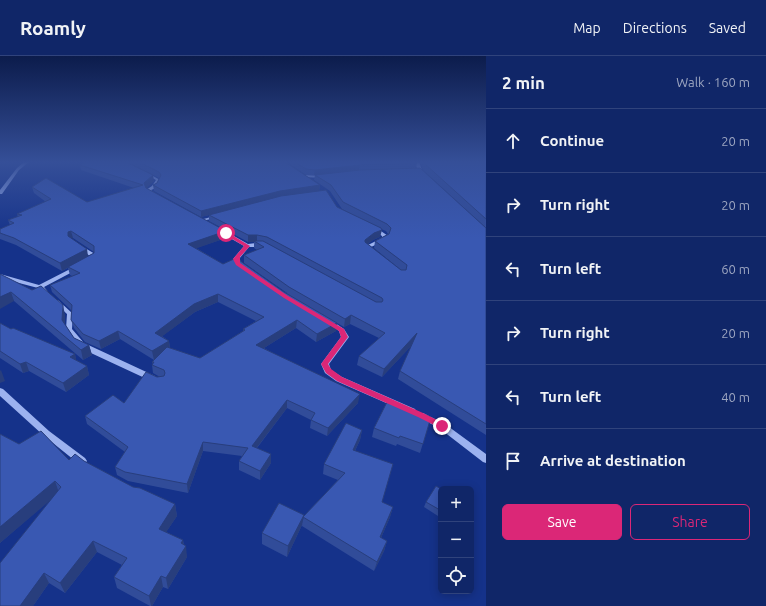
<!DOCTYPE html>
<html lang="en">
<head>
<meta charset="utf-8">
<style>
	:root { --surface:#102668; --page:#192e6e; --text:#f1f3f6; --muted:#9ca5c0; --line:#30437c; --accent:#db2777 }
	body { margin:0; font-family:Ubuntu,sans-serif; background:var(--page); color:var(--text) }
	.controls { position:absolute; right:12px; bottom:12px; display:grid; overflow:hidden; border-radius:6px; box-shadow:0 2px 10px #0003 }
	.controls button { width:36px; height:36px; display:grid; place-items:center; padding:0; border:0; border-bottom:1px solid var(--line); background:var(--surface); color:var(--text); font:20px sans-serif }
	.stop { position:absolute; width:12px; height:12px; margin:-9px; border:3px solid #db2777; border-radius:50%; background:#fff }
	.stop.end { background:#db2777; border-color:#fff; box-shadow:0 1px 4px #0008 }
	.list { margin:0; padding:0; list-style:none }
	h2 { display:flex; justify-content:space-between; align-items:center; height:52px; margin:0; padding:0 16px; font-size:17px }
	h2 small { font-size:13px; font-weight:400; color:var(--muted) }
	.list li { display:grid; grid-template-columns:26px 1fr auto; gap:12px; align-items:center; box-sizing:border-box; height:64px; padding:0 16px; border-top:1px solid var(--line) }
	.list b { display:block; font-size:15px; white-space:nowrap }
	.list em { font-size:13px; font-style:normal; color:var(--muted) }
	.actions { display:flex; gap:8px; padding:12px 16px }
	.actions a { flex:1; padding:9px 0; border:1px solid var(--accent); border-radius:6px; text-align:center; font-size:14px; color:var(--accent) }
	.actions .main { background:var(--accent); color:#fff }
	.icon { flex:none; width:22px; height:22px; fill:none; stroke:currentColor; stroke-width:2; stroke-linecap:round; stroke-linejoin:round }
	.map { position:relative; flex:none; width:486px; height:550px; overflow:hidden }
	header { display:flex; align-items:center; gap:24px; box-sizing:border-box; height:56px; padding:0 20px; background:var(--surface); border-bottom:1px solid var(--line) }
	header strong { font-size:19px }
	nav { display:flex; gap:22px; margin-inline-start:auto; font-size:14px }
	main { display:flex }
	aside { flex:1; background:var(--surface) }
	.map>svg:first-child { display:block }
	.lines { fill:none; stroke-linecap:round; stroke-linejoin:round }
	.minor { fill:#9cb2ef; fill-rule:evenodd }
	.wall { fill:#314c99; fill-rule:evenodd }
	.shaded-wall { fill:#283e7d }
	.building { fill:#3958b2; stroke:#283e7d }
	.route { fill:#db2777 }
</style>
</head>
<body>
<header>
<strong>Roamly</strong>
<nav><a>Map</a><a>Directions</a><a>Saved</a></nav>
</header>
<main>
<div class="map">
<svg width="486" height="550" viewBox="0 0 486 550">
	<rect width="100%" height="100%" fill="#15328a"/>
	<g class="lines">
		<path class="minor" d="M 24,106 L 29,106 L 19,114 L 2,138 L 0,138 L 0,134 L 17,112 Z
			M 415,106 L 419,106 L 422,114 L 425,117 L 425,119 C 418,119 417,112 415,106 Z
			M 146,116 L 160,124 L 156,132 L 151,134 L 156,138 L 156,140 L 152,140 L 146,134 L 152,130 L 156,124 L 145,118 L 144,117 Z
			M 304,119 L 324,120 L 326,121 L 324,122 L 303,121 L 303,119 Z
			M 218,159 L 220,160 L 220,161 L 202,165 L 200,164 Z
			M 374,170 L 388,180 L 386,184 L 371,191 L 375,196 L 372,198 L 370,197 L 365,192 L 366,190 L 382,182 L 382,180 L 372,173 L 372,171 Z
			M 218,171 L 248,188 L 257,187 L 266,190 L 263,192 L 257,191 L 249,191 L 239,203 L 244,210 L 241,212 L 239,211 L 233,203 L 244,190 L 216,174 L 216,172 Z
			M 80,189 L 95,198 L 96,199 L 94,204 L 90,206 L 86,206 L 85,205 L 89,202 L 90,200 L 78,192 L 78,190 Z
			M 76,210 L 79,212 L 78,213 L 44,231 L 49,237 L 46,239 L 44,238 L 38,232 L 0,222 L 0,218 L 39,229 Z
			M 57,244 L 59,245 L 73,258 L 72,273 L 84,287 L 155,320 L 156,322 L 155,324 L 149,324 L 78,291 L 66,273 L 67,258 L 54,246 Z
			M 329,263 L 344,273 L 349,281 L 329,308 L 331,314 L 342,321 L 415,353 L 416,355 L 415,357 L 412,358 L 409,357 L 336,325 L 325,317 L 321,308 L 341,281 L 339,275 L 326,265 Z
			M 0,332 L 3,333 L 49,375 L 85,402 L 87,405 L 85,408 L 82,409 L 79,408 L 43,379 L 0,340 Z
			M 423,357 L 445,368 L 486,398 L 486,407 L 483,406 L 439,372 L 420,362 L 419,360 L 420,358 Z"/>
	</g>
	<path class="wall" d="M 86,106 L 126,106 L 154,125 L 146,132 L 226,182 L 196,192 L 223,208 L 287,237 L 244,207 L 244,199 L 257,194 L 254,192 L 254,186 L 248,186 L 209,165 L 209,159 L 201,161 L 154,135 L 153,129 L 157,127 L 159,122 L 128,106 L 285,106 L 320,129 L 319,135 L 337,151 L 363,164 L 342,153 L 330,135 L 314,124 L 315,119 L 306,119 L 290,108 L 290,106 L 417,106 L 416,112 L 486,172 L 486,379 L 398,323 L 400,315 L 412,289 L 382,321 L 357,309 L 359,300 L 379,282 L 350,268 L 344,271 L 337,267 L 336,275 L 316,286 L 296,272 L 264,292 L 358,347 L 327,380 L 310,372 L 311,364 L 287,352 L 257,392 L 271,407 L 260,424 L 239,414 L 239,405 L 242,400 L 203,395 L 188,437 L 128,425 L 117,419 L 115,411 L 125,396 L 87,368 L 85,360 L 124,347 L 157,321 L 160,321 L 153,317 L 152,309 L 153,308 L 152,306 L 156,302 L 154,304 L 120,283 L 101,293 L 85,286 L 74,272 L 71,264 L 72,255 L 52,236 L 50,229 L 72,220 L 70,219 L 68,212 L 62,215 L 16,189 L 0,183 L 0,173 L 10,169 L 8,164 L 18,161 L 17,158 L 46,146 L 34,137 L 32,131 L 87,146 L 134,132 L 81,114 L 80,109 L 86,107 ZM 381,173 L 386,175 L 388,178 L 375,185 L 374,192 L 401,214 L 368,188 L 373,184 L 380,181 ZM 71,182 L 73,182 L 94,196 L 94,197 L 88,200 ZM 218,246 L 256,265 L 243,273 L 243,275 L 200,302 L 170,292 L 169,285 L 162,280 L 195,256 Z
		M 420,106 L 486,106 L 486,172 L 423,114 Z
		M 0,218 L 65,259 L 65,268 L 74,282 L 89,289 L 92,299 L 83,304 L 14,245 Z
		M 0,267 L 11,273 L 75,298 L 76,304 L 87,310 L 89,319 L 66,336 L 29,315 L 23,317 L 0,302 Z
		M 431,361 L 420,397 L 397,388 L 396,390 L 372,381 L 374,372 Z
		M 362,374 L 360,384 L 355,395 L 382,446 L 393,451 L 390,461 L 381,482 L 387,485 L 384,495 L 374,515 L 302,470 L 303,461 L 338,424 L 323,418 L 324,408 Z
		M 0,378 L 19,388 L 69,404 L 84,405 L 133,431 L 175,448 L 177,460 L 166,476 L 183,484 L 184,489 L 187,501 L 168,533 L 163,531 L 152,550 L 150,550 L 117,532 L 114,521 L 122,509 L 97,496 L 65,537 L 49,527 L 33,550 L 52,442 L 0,487 Z
		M 426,446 L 441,454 L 438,460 L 424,451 Z
		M 304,459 L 302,469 L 287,501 L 262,488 L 262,477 Z"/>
	<path class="shaded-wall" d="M 360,109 L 359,114 L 315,119 L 314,119 L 315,114 Z
		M 153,119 L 154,125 L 145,134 L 144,127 Z
		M 320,129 L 319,135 L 280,142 L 201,161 L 201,155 L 280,135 Z
		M 382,174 L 380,181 L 373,184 L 364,191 L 365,184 L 374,177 Z
		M 71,175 L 73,182 L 69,183 L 68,180 L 68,176 Z
		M 226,175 L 226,182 L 189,195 L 188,188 Z
		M 248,179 L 257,179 L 257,186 L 248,186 Z
		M 87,193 L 88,200 L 62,215 L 60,207 Z
		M 11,236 L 14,245 L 0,253 L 0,241 Z
		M 218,238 L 218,246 L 195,256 L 156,285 L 155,277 L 194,248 Z
		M 63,249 L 65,259 L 65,274 L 62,264 Z
		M 351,259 L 350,268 L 344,271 L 345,263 Z
		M 297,264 L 296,272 L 256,297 L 256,289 Z
		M 337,267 L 336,275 L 316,286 L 317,278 Z
		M 118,275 L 120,283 L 101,293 L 99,285 Z
		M 417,277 L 415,286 L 382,321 L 384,313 Z
		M 169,285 L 170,293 L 154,304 L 152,295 Z
		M 89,289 L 92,299 L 83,304 L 81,294 Z
		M 75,298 L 77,307 L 70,301 Z
		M 26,306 L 29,315 L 23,317 L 20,308 Z
		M 87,310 L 89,319 L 66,336 L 63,327 Z
		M 1,314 L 5,325 L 0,327 L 0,315 Z
		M 360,338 L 358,347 L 327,380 L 328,372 Z
		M 287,344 L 287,352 L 252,398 L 252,390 Z
		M 362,374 L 360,384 L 351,403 L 353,394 Z
		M 203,386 L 203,395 L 188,437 L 187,428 Z
		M 271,398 L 271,407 L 260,424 L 260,415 Z
		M 55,425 L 59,437 L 0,487 L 0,471 Z
		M 175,448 L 177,460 L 161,484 L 159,473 Z
		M 393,451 L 390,461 L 377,491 L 380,481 Z
		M 304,459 L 302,469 L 287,501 L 288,490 Z
		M 183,484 L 184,493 L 186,490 L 187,501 L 168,533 L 166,522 L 181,487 Z
		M 93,485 L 97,496 L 65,537 L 60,527 Z
		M 387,485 L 384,495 L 374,515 L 377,506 Z
		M 44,517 L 49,527 L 33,550 L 20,550 Z
		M 161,520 L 163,531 L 152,550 L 151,550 L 149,540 Z"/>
	<path class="building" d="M 88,106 L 126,106 L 153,119 L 144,127 L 146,132 L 226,175 L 188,188 L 223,208 L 236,202 L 284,236 L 337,267 L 317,278 L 297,264 L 256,289 L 360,338 L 328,372 L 311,364 L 315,357 L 287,344 L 252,390 L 271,398 L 260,415 L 239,405 L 248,392 L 203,386 L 187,428 L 125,416 L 115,411 L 128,391 L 85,360 L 113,339 L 124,347 L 146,316 L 157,321 L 164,320 L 165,317 L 164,314 L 152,309 L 154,306 L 152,306 L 167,291 L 200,302 L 245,274 L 243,273 L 264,261 L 218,238 L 194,248 L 155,277 L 169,285 L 152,295 L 118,275 L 99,285 L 83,278 L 71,264 L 72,249 L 50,229 L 80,217 L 68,211 L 94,197 L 94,190 L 71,175 L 68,176 L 68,180 L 87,193 L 60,207 L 14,182 L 0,177 L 0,173 L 14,167 L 8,164 L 22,159 L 17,158 L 51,143 L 32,131 L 46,122 L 87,146 L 143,129 L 80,109 Z
		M 139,106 L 285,106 L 320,129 L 280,135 L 201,155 L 153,129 L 157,127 L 161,119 L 159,116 Z
		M 295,106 L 417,106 L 417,107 L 360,109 L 315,114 L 306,113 Z
		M 424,106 L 486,106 L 486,163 L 425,108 Z
		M 420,112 L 486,172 L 486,368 L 400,315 L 417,277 L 384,313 L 380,311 L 359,300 L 385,277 L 351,259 L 345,263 L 289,231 L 244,199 L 264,191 L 254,185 L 263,185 L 376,246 L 382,246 L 383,244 L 382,242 L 267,181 L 257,179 L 248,179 L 209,159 L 281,140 L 326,134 L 337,151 L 381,172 L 382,174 L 374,177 L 365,184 L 365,186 L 401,214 L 406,214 L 407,209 L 375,185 L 389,178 L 391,172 L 387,168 L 343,146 L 331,129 L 315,119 L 360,114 Z
		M 0,218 L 32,234 L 41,230 L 63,249 L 62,264 L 74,282 L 89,289 L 81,294 L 11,236 L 0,241 Z
		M 0,267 L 11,273 L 13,272 L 75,298 L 70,301 L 87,310 L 63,327 L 26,306 L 20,308 L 0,295 Z
		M 387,346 L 431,361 L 423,388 L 400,380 L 399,382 L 374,372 Z
		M 346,367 L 362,374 L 353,394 L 393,408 L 382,446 L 393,451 L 380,481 L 387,485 L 377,506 L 303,461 L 345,417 L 324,408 Z
		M 41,375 L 69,404 L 75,398 L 84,405 L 133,431 L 140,432 L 175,448 L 159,473 L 183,484 L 181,487 L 186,490 L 166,522 L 161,520 L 149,540 L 114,521 L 127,502 L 93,485 L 60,527 L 44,517 L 20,550 L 0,550 L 0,507 L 61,431 L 55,425 L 0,471 L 0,378 L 19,388 Z
		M 436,430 L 441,433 L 441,452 L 440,454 L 426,446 Z
		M 279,447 L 304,459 L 288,490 L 262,477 Z"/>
	<linearGradient id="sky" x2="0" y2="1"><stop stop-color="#0c1c4c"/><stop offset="0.58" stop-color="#354f98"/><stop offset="1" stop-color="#354f98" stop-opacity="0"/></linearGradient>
	<rect width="486" height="183" fill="url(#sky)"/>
	<path class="route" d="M 224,176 L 227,176 L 250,190 L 240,201 L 240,207 L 288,240 L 344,273 L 348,281 L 328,308 L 331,313 L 342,321 L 423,357 L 445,368 L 445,372 L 440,372 L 418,361 L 337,325 L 326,317 L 321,308 L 341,281 L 339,275 L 284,242 L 236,209 L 233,203 L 244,190 L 224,178 Z"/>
</svg>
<div class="controls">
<button>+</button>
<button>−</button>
<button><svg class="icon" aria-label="locate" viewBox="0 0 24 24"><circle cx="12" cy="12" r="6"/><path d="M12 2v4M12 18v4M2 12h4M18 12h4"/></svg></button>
</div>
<div class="stop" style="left:226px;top:177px"></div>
<div class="stop end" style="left:442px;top:370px"></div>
</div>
<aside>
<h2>2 min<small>Walk · 160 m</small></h2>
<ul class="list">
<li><svg class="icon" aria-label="ahead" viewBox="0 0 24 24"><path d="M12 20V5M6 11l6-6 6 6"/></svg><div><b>Continue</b></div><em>20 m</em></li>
<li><svg class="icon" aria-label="right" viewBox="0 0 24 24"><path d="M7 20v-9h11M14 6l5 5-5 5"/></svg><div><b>Turn right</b></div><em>20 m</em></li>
<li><svg class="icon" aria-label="left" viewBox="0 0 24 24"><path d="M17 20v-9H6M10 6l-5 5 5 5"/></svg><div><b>Turn left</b></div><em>60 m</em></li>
<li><svg class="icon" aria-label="right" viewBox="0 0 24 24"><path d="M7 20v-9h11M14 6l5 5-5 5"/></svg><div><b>Turn right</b></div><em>20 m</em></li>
<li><svg class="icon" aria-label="left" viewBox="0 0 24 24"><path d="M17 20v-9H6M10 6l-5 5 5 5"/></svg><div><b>Turn left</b></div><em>40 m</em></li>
<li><svg class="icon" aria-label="arrive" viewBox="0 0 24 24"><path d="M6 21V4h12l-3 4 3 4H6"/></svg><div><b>Arrive at destination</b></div></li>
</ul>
<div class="actions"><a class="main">Save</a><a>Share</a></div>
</aside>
</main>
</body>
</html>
